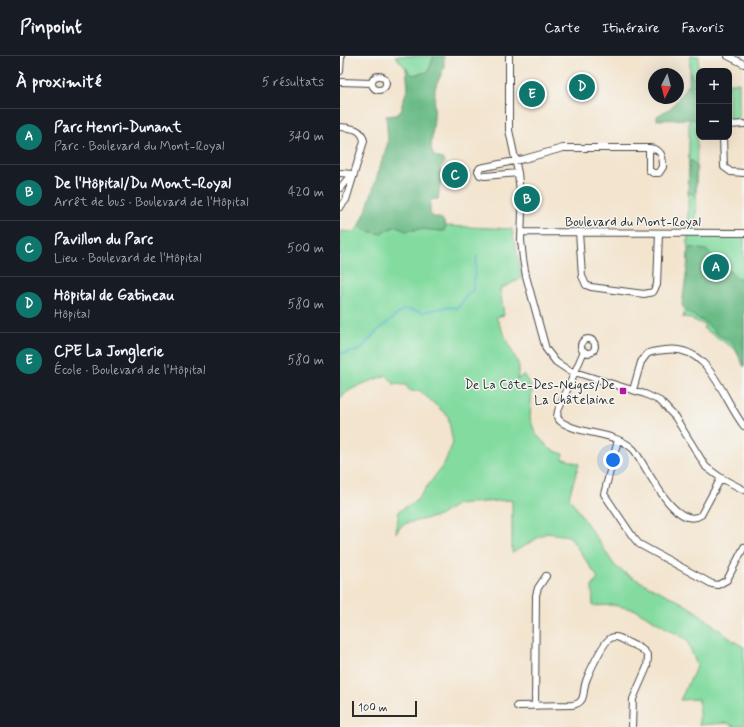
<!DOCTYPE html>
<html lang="fr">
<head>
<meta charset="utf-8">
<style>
	:root { --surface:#171b24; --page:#20242c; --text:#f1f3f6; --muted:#9ea1a6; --line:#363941; --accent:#0f766e }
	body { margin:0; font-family:Mynerve,sans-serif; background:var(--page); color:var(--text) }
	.controls { position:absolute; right:12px; top:12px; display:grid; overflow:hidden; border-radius:8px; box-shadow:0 4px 16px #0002 }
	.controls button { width:36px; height:36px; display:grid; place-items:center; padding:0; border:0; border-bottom:1px solid var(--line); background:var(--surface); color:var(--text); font:20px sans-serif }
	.compass { position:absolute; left:308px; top:12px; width:36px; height:36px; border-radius:50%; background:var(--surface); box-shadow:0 4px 16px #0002; rotate:186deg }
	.scale { position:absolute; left:12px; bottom:10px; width:65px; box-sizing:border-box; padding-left:4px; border:2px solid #2b2b2b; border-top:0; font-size:11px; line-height:14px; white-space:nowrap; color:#2b2b2b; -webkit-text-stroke:3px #f6f6f2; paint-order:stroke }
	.you { position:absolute; left:273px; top:404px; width:14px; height:14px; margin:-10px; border:3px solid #fff; border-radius:50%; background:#1a73e8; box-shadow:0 0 0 6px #1a73e833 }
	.badge { display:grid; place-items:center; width:26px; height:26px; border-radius:50%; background:var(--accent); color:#fff; font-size:13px; font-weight:700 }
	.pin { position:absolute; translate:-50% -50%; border:2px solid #fff; box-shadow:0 1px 4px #0006 }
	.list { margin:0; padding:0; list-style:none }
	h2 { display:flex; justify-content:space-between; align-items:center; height:52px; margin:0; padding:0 16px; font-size:17px }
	h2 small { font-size:13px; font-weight:400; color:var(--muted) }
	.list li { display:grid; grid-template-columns:26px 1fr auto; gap:12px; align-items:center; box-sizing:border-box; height:56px; padding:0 16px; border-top:1px solid var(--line) }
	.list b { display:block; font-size:15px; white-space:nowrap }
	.list p { margin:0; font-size:13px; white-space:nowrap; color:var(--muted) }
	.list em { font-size:13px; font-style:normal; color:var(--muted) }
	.map { position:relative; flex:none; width:404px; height:671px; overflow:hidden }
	header { display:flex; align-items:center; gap:24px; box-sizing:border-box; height:56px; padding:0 20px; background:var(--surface); border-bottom:1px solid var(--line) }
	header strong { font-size:19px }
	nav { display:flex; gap:22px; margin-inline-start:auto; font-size:14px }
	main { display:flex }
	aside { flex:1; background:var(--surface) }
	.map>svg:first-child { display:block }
	.green { fill:#83dba0; stroke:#578366 }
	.forest { fill:#6abb86; stroke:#4a7358 }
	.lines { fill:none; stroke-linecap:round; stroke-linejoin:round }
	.stream { stroke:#5aa9d4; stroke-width:1.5 }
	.minor-casing { stroke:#494743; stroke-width:8 }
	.minor { stroke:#fff; stroke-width:6 }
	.poi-dot { fill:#b5179e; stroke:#f6f6f2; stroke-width:1.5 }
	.labels { text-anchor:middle; stroke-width:3; stroke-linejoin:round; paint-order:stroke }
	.street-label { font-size:13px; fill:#2b2b2b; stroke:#f6f6f2 }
	.poi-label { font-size:13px; fill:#2b2b2b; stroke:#f6f6f2; text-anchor:end }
</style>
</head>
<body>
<header>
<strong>Pinpoint</strong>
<nav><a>Carte</a><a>Itinéraire</a><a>Favoris</a></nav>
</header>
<main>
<aside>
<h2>À proximité<small>5 résultats</small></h2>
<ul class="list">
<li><span class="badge">A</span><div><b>Parc Henri-Dunant</b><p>Parc · Boulevard du Mont-Royal</p></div><em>340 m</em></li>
<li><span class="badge">B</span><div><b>De l'Hôpital/Du Mont-Royal</b><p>Arrêt de bus · Boulevard de l'Hôpital</p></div><em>420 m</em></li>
<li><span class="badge">C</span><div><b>Pavillon du Parc</b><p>Lieu · Boulevard de l'Hôpital</p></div><em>500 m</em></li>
<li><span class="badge">D</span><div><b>Hôpital de Gatineau</b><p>Hôpital</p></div><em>580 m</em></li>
<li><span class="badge">E</span><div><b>CPE La Jonglerie</b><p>École · Boulevard de l'Hôpital</p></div><em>580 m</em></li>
</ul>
</aside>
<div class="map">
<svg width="404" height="671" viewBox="0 0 404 671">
	<rect width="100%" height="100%" fill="#f6f6f2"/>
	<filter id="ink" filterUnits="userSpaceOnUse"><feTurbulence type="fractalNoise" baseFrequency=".025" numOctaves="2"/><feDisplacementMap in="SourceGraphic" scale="8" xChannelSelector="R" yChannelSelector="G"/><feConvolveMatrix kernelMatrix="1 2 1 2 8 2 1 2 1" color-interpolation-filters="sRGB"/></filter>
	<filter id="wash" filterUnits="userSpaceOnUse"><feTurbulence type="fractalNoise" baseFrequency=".012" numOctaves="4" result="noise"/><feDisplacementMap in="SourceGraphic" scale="16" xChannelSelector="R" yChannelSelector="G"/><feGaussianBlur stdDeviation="0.9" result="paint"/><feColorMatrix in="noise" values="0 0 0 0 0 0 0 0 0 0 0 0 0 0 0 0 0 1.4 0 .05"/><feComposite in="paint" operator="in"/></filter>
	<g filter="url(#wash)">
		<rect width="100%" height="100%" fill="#f3e4ce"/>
		<path class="green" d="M 55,0 L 94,0 L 88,16 L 72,19 Z
			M 350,0 L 359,0 L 357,27 L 359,28 L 359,70 L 357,70 L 356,176 L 404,177 L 404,310 L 395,293 L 363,272 L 365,269 L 346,261 L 343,262 L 347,244 Z
			M 389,27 L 399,27 L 399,68 L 389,69 Z
			M 19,170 L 25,174 L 46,174 L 57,170 L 74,174 L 80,173 L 103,175 L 106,170 L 172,173 L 182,222 L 160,233 L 164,259 L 156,261 L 179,310 L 177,323 L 184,319 L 192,333 L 190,362 L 195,377 L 210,393 L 223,398 L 222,402 L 239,408 L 229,441 L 275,510 C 300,529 332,538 358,557 C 374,568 386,582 404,591 L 404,671 L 395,671 L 387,667 L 359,669 L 359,643 L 340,644 L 357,610 L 347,584 L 296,554 L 273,549 L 253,550 L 252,531 L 258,522 L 229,480 L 206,477 L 172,497 L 172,444 L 117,448 L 99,460 L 63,468 L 56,477 L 59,455 L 77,444 L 104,408 L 113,387 L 108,360 L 79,334 C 72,337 69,335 66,329 L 54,328 L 47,319 C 31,325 12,330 0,342 L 0,175 L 15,176 Z"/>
		<path class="forest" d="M 94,0 L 104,0 L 104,12 L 95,32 L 94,62 L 91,92 L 94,100 L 103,103 L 105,107 L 100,112 L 101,121 L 98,143 L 90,144 L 90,157 L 92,160 L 102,163 L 106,170 L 104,175 L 80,173 L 65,175 L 57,170 L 46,174 L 40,178 L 25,174 L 19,170 L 26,155 L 48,86 L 46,60 L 56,59 L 62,54 L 62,48 L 68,31 L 66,12 L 72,19 L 88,16 Z
			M 349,16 L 351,17 L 351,21 L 356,23 L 357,17 L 359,17 L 358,32 L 353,29 L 351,32 L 359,41 L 359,65 L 356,66 L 354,63 L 317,64 L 317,60 L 332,51 L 345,32 L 349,29 Z
			M 349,105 L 352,105 L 356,110 L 356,137 L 354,139 L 351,137 L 348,138 Z
			M 350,191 L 366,194 L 396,221 L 404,223 L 404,311 L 393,287 L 377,278 L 365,266 L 345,255 L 342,249 Z"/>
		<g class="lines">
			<path class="stream" d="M 0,298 L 20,294 L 36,276 L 64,253 L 84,256 L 106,251 L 118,252 L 127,239 L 133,234 L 137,200"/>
		</g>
	</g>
	<g filter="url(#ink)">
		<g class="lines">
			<defs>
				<path id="minor" d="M 169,0 L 169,74 L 178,117 L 182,156 L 181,184 L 183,203 L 186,220 L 206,293 L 216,306 L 228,314 L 305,338 L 320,345 L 335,361 L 366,411 L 381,422 L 404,434
					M 388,0 L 404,8
					M 0,15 L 1,0
					M32 27a7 7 0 1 1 14 0a7 7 0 1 1-14 0Z
					M 0,26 L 32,27
					M 389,69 L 404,68
					M 0,71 C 11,72 22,72 24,85 L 6,144 L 0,151
					M 383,81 L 384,111 L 391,116 L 404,117
					M 0,117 L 12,118
					M 178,117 L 145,120 L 140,119 L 138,115 L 140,112 L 184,103 L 223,92 L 309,92 C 321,93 323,99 323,111 L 319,117 L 313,117 L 309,114 L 309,92
					M 0,132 L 11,119
					M 182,176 L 404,177
					M 239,176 L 242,220 L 246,229 L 251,231 L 304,238 L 313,236 L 317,229 L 319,177
					M241 290a7 7 0 1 1 14 0a7 7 0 1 1-14 0Z
					M 244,295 L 218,355 L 217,361 L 220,365 C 241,380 276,375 294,394 C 306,409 335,476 361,459 L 381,422
					M 293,334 L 301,306 L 307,298 C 312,295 318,295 325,294 C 370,287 382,343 404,370
					M 278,384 L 264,438 L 293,481 L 299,488 L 372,528 L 378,529 L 387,524 L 404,491
					M 177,650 L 232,649 C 247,647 242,635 246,625 C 249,617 264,584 271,582 C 278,579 283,584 289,587 C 296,590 305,593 308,601 L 307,611 L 293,643 L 292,671
					M 195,650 L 196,539 L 198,532 L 206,520"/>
			</defs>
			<use href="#minor" class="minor-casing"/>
			<use href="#minor" class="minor"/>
		</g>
	</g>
	<rect class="poi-dot" x="279" y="331" width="8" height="8" rx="2"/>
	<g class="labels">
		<g class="street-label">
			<text x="293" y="170">Boulevard du Mont-Royal</text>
		</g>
		<g class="poi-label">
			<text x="275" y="333">De La Côte-Des-Neiges/De<tspan x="275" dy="15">La Châtelaine</tspan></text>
		</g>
	</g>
</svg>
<div class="controls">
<button>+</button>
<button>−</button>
</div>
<svg class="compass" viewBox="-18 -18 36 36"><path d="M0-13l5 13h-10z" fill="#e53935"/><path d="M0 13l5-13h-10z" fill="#9ea1a6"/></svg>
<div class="scale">100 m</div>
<div class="you"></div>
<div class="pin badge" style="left:376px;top:211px">A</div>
<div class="pin badge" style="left:187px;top:143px">B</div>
<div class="pin badge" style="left:115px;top:119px">C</div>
<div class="pin badge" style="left:242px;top:31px">D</div>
<div class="pin badge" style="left:192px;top:38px">E</div>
</div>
</main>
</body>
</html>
